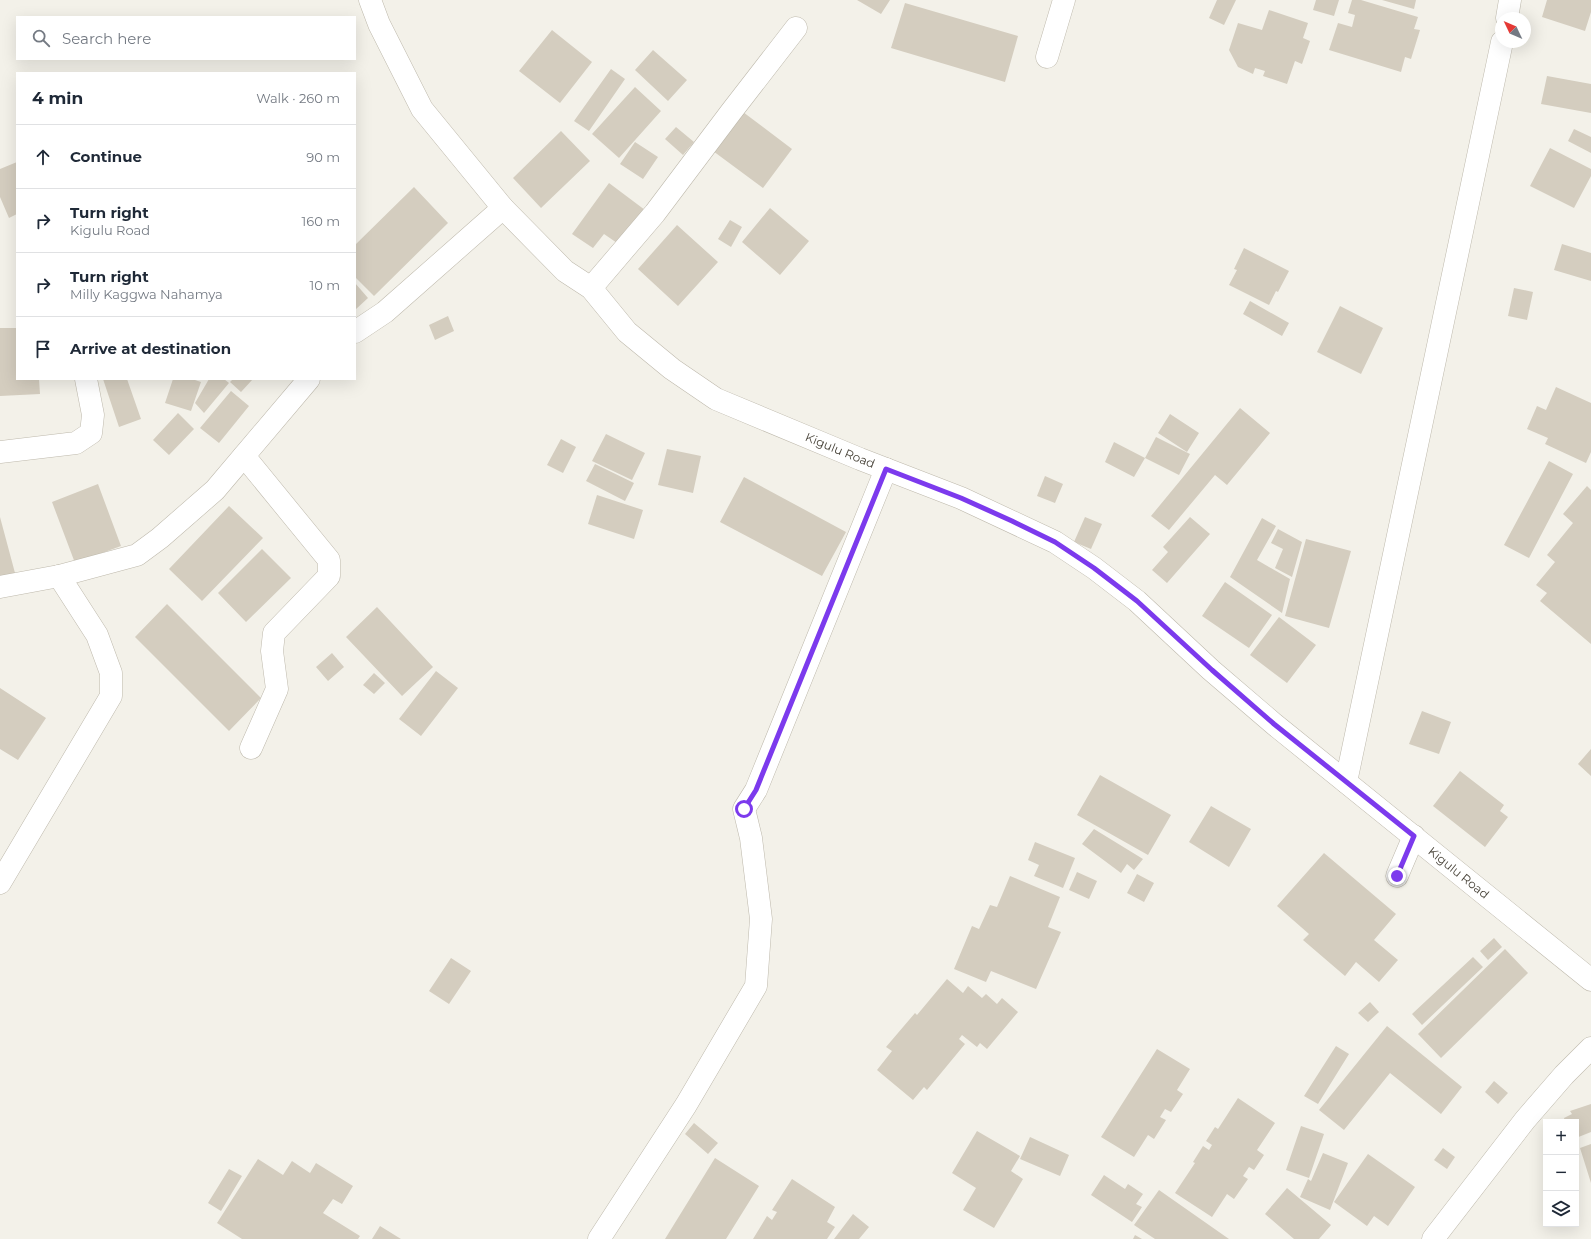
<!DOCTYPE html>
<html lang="en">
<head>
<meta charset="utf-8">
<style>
	:root { --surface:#fff; --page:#f2f2f3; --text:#1f2937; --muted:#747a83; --line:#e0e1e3 }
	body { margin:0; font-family:Montserrat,sans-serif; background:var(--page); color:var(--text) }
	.controls { position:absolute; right:12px; bottom:12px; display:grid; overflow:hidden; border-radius:0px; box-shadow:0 4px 16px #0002 }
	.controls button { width:36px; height:36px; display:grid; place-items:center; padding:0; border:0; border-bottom:1px solid var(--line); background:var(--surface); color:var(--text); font:20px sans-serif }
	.compass { position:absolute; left:1495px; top:12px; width:36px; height:36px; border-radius:50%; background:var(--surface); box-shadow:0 4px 16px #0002; rotate:314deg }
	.stop { position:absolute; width:12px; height:12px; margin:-9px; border:3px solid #7c3aed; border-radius:50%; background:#fff }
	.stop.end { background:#7c3aed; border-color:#fff; box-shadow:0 1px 4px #0008 }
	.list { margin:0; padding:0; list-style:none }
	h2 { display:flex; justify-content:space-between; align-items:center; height:52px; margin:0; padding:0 16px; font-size:17px }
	h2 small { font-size:13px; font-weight:400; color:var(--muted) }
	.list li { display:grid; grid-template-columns:26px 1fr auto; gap:12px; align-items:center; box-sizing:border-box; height:64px; padding:0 16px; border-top:1px solid var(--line) }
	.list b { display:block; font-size:15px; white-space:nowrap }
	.list p { margin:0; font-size:13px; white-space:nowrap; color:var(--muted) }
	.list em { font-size:13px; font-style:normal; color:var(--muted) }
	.icon { flex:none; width:22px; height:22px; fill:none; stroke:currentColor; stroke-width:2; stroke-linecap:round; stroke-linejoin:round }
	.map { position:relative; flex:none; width:1591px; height:1239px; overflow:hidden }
	.search { position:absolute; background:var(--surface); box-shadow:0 4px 16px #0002; left:16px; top:16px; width:340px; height:44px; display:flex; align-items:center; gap:10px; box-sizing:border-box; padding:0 14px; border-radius:0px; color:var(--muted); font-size:15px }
	.panel { position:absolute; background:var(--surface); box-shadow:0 4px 16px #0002; left:16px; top:72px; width:340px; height:308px; border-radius:0px }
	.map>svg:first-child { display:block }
	.building { fill:#d4cdbf }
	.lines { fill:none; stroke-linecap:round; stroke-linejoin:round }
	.minor-casing { stroke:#beb9ac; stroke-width:23 }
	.minor { stroke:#fff; stroke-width:22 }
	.route { stroke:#7c3aed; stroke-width:5 }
	.labels { text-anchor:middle; stroke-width:3.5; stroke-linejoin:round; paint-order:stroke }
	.street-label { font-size:12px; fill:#474238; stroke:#fff }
</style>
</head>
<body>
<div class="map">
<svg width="1591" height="1239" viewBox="0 0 1591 1239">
	<rect width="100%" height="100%" fill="#f3f1e9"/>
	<path class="building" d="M 857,0 L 890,0 L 881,14 Z
		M 1217,0 L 1236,0 L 1224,25 L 1209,18 Z
		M 1316,0 L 1339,0 L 1334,16 L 1313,10 Z
		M 1352,0 L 1361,0 L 1418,17 L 1414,29 L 1420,30 L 1411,59 L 1405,57 L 1401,72 L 1329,50 L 1338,23 L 1352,27 L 1355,15 L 1348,13 Z
		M 1382,0 L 1416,0 L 1414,9 Z
		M 1547,0 L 1591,0 L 1591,12 L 1585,31 L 1542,17 Z
		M 905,3 L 1018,36 L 1005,82 L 891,48 Z
		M 1269,10 L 1308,23 L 1303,38 L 1310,41 L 1302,64 L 1295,61 L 1287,84 L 1263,76 L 1265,71 L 1255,68 L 1253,74 L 1238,67 L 1229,50 L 1238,23 L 1262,30 Z
		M 552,30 L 592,62 L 560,103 L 519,71 Z
		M 653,50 L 687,80 L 668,101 L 635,70 Z
		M 611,69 L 625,79 L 589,131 L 574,121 Z
		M 1547,76 L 1591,84 L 1591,113 L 1541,104 Z
		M 635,87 L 661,111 L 619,158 L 592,134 Z
		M 743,112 L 792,149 L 763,188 L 713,151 Z
		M 676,127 L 694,142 L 683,155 L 665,139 Z
		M 1574,129 L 1591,137 L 1591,153 L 1568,141 Z
		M 561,131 L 590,161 L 541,208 L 513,178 Z
		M 635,142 L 658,157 L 643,179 L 620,164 Z
		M 1550,148 L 1591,169 L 1591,176 L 1574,208 L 1530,186 Z
		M 17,162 L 17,214 L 9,218 L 0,197 L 0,169 Z
		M 609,183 L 645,210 L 620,245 L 604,234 L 593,248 L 572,234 Z
		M 414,187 L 448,223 L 374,296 L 355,277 L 355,245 Z
		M 770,208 L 809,241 L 780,275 L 742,242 Z
		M 730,220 L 742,227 L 731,247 L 718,239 Z
		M 677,225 L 718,262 L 678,306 L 638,269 Z
		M 1562,244 L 1591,253 L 1591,281 L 1554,270 Z
		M 1244,248 L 1289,271 L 1278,292 L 1276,291 L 1269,305 L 1229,285 L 1237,270 L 1234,269 Z
		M 355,283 L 368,298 L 355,310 Z
		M 1514,288 L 1533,292 L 1527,320 L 1508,316 Z
		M 1250,301 L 1289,323 L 1282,336 L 1243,314 Z
		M 1340,306 L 1383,328 L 1361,374 L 1317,352 Z
		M 448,316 L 454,331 L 435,340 L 429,325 Z
		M 0,328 L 17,328 L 17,379 L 39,379 L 40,394 L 0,396 Z
		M 103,379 L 127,379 L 141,419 L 119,427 Z
		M 173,379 L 192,379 L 201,382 L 191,411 L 165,403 Z
		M 209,379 L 224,379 L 229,383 L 204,413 L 195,403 Z
		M 233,379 L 253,379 L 241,392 L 230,382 Z
		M 1556,387 L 1591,403 L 1591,452 L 1586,463 L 1545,444 L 1548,438 L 1527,429 L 1537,406 L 1546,410 Z
		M 231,391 L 249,406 L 219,443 L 200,428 Z
		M 1240,408 L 1270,433 L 1227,485 L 1215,475 L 1169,530 L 1151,516 Z
		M 178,413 L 194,429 L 169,455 L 153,440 Z
		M 1170,414 L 1199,433 L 1187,452 L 1158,433 Z
		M 606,434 L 645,453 L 632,480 L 592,461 Z
		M 1156,437 L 1190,454 L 1179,475 L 1145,458 Z
		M 561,439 L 576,447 L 563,473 L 547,465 Z
		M 1114,442 L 1145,458 L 1134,477 L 1105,462 Z
		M 667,449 L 701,456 L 693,493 L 658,485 Z
		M 1549,461 L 1573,474 L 1529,558 L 1504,545 Z
		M 595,464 L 634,483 L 625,501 L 586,481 Z
		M 1045,476 L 1063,484 L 1055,503 L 1037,496 Z
		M 744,477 L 846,532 L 822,576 L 720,522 Z
		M 98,484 L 121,546 L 75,563 L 52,502 Z
		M 1587,486 L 1591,490 L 1591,644 L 1540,601 L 1547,593 L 1536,585 L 1555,562 L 1547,555 L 1573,523 L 1563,514 Z
		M 597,495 L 643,510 L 634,539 L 588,524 Z
		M 229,506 L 263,538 L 202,601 L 169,569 Z
		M 0,517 L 15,573 L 0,578 Z
		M 1085,517 L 1102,524 L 1091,549 L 1074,542 Z
		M 1190,517 L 1210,534 L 1167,583 L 1152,570 L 1168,552 L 1163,547 Z
		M 1262,518 L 1276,526 L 1257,560 L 1290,579 L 1282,613 L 1230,577 Z
		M 1278,529 L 1302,542 L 1292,577 L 1275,568 L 1283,549 L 1271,543 Z
		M 1306,539 L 1351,551 L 1329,628 L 1285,616 Z
		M 262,549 L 291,578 L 246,622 L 218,593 Z
		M 1225,582 L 1272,615 L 1249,648 L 1202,616 Z
		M 167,604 L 261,698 L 229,731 L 135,637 Z
		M 377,607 L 433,667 L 402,696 L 346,637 Z
		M 1279,617 L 1316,645 L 1287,683 L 1250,655 Z
		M 332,653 L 344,667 L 328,681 L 316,667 Z
		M 436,671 L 458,688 L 421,736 L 399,719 Z
		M 374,673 L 385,683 L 374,694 L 363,685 Z
		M 0,688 L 46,718 L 18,760 L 0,749 Z
		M 1422,711 L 1451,722 L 1439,754 L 1409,744 Z
		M 1591,749 L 1591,776 L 1578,764 Z
		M 1460,771 L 1504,805 L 1500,811 L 1508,817 L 1485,847 L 1433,806 Z
		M 1100,775 L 1171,815 L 1148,855 L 1077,815 Z
		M 1211,806 L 1251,829 L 1229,867 L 1189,842 Z
		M 1094,829 L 1143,859 L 1134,870 L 1127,864 L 1121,873 L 1082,844 Z
		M 1035,842 L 1075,858 L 1063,888 L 1034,876 L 1039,865 L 1028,860 Z
		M 1324,853 L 1396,914 L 1374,940 L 1398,960 L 1379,982 L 1356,962 L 1345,976 L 1303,940 L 1309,934 L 1277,906 Z
		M 1077,872 L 1097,881 L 1089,899 L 1069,890 Z
		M 1137,874 L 1154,883 L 1144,902 L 1127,893 Z
		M 1010,876 L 1060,897 L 1048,927 L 1061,932 L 1036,989 L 991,971 L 986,982 L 954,969 L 972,926 L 979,929 L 990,905 L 997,907 Z
		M 1494,938 L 1502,947 L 1488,960 L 1480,951 Z
		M 1505,949 L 1528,973 L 1441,1058 L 1418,1034 Z
		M 1473,957 L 1483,967 L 1422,1025 L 1412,1014 Z
		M 451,958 L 471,971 L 449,1004 L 429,991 Z
		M 947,979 L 963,993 L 968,986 L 982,998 L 986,994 L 997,1004 L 1002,998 L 1018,1012 L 987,1049 L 980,1043 L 977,1047 L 962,1035 L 959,1039 L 965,1044 L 927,1090 L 924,1087 L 913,1100 L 877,1070 L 892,1051 L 886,1047 L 915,1013 L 917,1015 Z
		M 1370,1002 L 1379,1012 L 1368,1022 L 1358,1013 Z
		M 1387,1026 L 1462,1087 L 1441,1114 L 1390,1073 L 1344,1130 L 1319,1110 Z
		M 1336,1046 L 1349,1054 L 1318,1104 L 1304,1096 Z
		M 1157,1049 L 1190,1069 L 1177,1090 L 1183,1094 L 1171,1112 L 1165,1109 L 1160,1117 L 1166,1120 L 1154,1139 L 1148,1135 L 1134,1157 L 1101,1137 Z
		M 1494,1081 L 1508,1093 L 1498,1104 L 1485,1092 Z
		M 1238,1098 L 1275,1123 L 1257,1150 L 1264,1155 L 1254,1170 L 1249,1167 L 1243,1176 L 1248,1179 L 1234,1199 L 1227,1194 L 1212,1217 L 1175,1193 L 1195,1163 L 1193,1162 L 1203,1146 L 1209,1150 L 1212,1145 L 1206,1141 L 1215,1127 L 1218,1129 Z
		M 1591,1104 L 1591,1132 L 1576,1138 L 1576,1122 L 1565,1122 L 1564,1118 L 1572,1114 L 1570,1111 Z
		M 694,1123 L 718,1143 L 708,1154 L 685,1134 Z
		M 1301,1126 L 1324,1134 L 1309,1178 L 1286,1170 Z
		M 977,1131 L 1020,1156 L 1011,1171 L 1023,1179 L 994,1228 L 963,1210 L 976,1188 L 952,1173 Z
		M 1030,1137 L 1069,1155 L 1060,1176 L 1020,1159 Z
		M 1591,1144 L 1591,1183 L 1580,1148 Z
		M 1443,1148 L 1455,1157 L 1447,1169 L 1434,1160 Z
		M 1323,1153 L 1348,1163 L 1330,1210 L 1300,1197 L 1308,1179 L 1311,1181 Z
		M 1368,1154 L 1415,1187 L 1388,1226 L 1374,1216 L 1367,1226 L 1334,1202 Z
		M 715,1158 L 759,1186 L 726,1239 L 665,1239 Z
		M 258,1159 L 283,1175 L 292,1161 L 310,1173 L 316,1163 L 353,1186 L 342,1204 L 333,1199 L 323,1213 L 360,1236 L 358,1239 L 242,1239 L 217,1223 Z
		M 229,1169 L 242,1176 L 221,1211 L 208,1203 Z
		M 1104,1175 L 1125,1189 L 1128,1184 L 1143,1194 L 1136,1204 L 1142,1207 L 1132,1222 L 1091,1195 Z
		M 792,1179 L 835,1207 L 827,1222 L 835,1227 L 827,1239 L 753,1239 L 767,1216 L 772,1220 L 777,1212 L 772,1210 Z
		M 1287,1188 L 1331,1225 L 1319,1239 L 1294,1239 L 1265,1214 Z
		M 1159,1190 L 1229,1239 L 1155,1239 L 1134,1225 Z
		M 853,1214 L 869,1227 L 859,1239 L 834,1239 Z
		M 380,1226 L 401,1239 L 372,1239 Z
		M 1135,1235 L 1142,1239 L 1133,1239 Z"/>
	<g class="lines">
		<defs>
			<g id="minor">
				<path id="s1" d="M 370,0 L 379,24 L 422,109 L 503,208 L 565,271 L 591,288 L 627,332 L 672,369 L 716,399 L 860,459 L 961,498 L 1055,542 L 1094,568 L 1137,601 L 1211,670 L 1274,724 L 1591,980"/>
				<path d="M 1507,18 L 1510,0"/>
				<path d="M 1047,57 L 1064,0"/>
				<path d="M 591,288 L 655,213 L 731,112 L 796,28"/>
				<path d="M 355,332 L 385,312 L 503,208"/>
				<path d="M 0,452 L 76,443 L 91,433 L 93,415 L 86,379"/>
				<path d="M 244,456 L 329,560 L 329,576 L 274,633 L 272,651 L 277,689 L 251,748"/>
				<path d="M 0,587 L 59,576 L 137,555 L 160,538 L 215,490 L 309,379"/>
				<path d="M 1346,782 L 1502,42"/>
				<path d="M 1397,876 L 1414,836"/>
				<path d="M 0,883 L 111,696 L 111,673 L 97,635 L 59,576"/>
				<path d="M 599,1239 L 686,1105 L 756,986 L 761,919 L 751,838 L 744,809 L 756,790 L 886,469"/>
				<path d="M 1433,1239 L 1525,1120 L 1564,1075 L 1591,1048"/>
			</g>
		</defs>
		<use href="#minor" class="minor-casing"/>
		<use href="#minor" class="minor"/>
	</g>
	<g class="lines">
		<path class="route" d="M 744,809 L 756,790 L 886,469 L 961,498 L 1012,521 L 1055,542 L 1094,568 L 1137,601 L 1212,670 L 1274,724 L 1414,836 L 1397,876"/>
	</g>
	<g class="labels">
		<g class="street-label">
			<text dy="4" stroke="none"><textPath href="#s1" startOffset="671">Kigulu Road</textPath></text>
			<text dy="4" stroke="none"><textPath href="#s1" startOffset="1427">Kigulu Road</textPath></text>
		</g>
	</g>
</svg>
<div class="controls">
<button>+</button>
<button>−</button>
<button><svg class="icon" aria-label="layers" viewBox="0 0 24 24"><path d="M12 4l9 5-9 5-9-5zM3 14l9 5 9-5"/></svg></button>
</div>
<svg class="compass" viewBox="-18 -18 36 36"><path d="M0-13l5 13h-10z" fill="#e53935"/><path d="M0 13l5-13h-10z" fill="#747a83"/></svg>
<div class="stop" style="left:744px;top:809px"></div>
<div class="stop end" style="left:1397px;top:876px"></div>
<div class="search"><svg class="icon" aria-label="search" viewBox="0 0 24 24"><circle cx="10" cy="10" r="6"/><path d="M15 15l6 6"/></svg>Search here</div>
<section class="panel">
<h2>4 min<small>Walk · 260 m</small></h2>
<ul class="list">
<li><svg class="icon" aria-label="ahead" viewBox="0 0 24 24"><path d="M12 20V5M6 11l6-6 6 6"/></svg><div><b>Continue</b></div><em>90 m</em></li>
<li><svg class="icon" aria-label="right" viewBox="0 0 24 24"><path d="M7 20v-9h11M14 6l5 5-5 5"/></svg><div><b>Turn right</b><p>Kigulu Road</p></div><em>160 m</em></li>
<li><svg class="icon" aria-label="right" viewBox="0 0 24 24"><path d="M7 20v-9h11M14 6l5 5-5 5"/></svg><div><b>Turn right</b><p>Milly Kaggwa Nahamya</p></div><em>10 m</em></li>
<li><svg class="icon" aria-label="arrive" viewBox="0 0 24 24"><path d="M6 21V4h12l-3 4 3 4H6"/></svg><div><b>Arrive at destination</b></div></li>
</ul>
</section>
</div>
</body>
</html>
